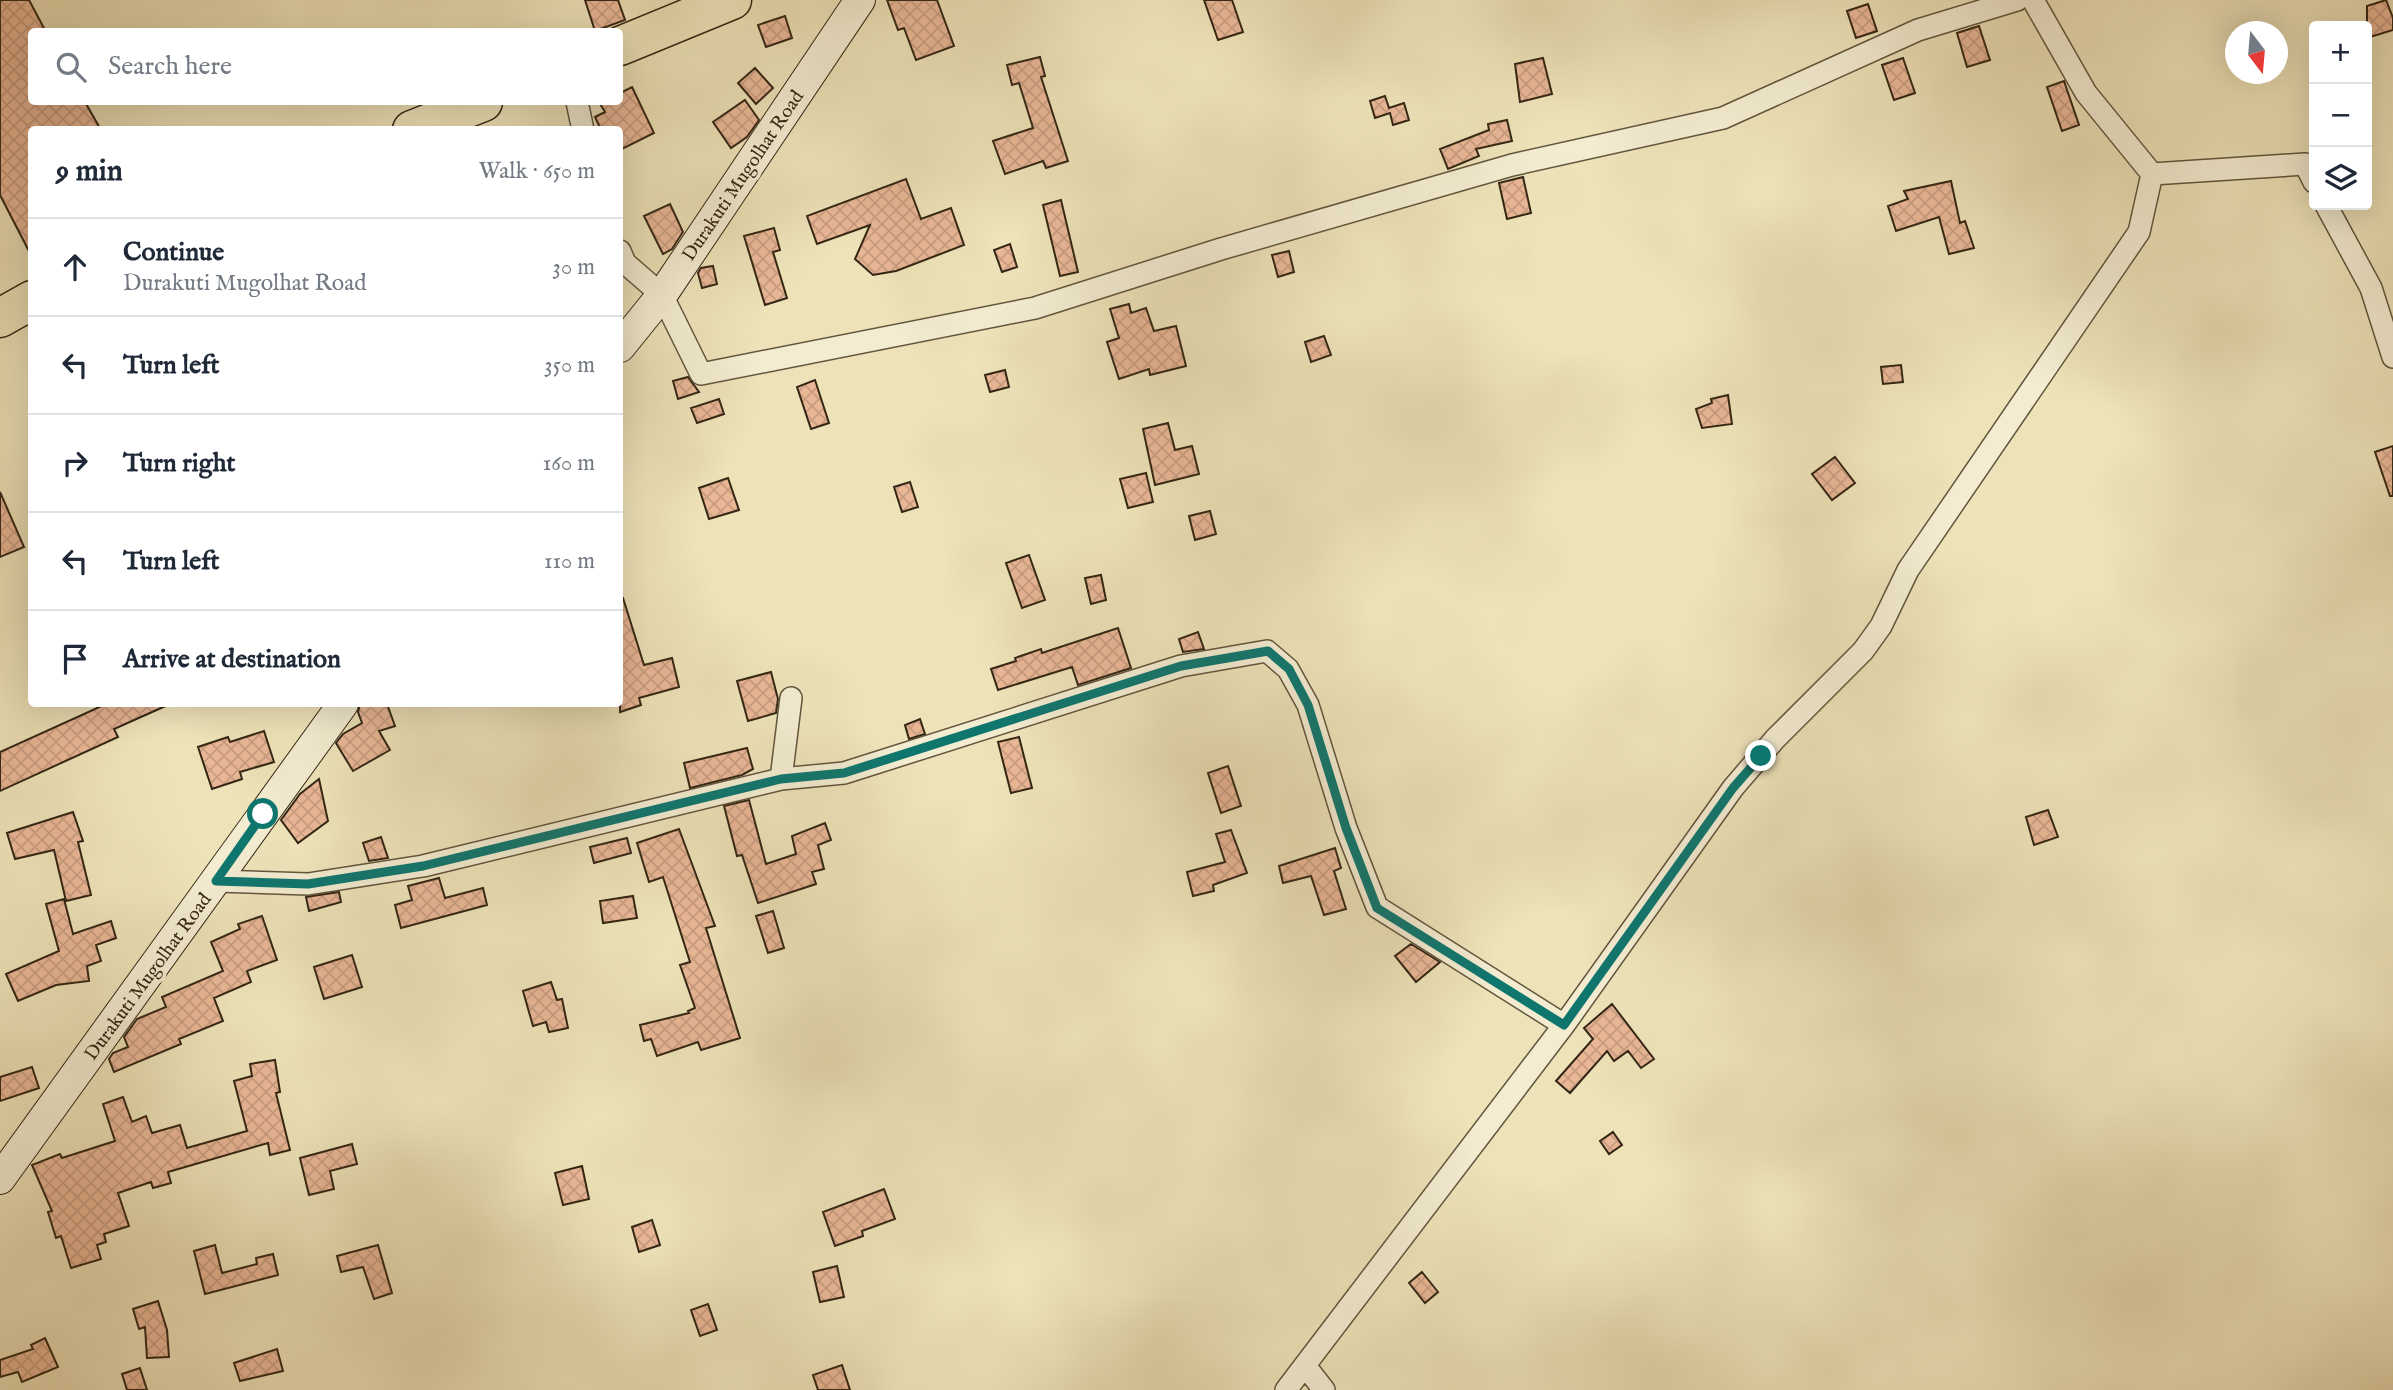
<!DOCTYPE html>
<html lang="en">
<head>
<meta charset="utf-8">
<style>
	:root { --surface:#fff; --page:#f6f6f7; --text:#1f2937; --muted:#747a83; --line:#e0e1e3 }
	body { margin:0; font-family:"IM FELL English",serif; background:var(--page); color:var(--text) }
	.controls { position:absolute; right:21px; top:21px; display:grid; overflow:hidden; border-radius:7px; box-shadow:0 7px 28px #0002 }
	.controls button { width:63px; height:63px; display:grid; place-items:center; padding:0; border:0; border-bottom:2px solid var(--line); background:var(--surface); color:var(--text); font:35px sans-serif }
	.compass { position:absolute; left:2225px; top:21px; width:63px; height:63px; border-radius:50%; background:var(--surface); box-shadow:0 7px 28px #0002; rotate:164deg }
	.stop { position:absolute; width:21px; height:21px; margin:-16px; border:5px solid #0f766e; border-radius:50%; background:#fff }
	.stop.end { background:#0f766e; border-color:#fff; box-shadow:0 2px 7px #0008 }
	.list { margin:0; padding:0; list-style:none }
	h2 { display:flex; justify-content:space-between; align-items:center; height:91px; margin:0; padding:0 28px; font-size:30px }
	h2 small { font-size:23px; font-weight:400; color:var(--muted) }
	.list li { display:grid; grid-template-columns:46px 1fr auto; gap:21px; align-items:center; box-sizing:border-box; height:98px; padding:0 28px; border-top:2px solid var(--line) }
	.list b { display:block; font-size:26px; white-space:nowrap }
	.list p { margin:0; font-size:23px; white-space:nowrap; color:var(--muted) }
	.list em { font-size:23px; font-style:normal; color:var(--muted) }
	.icon { flex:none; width:38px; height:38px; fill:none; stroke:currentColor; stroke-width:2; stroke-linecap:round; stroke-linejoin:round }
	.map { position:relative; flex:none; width:2393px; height:1390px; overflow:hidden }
	.search { position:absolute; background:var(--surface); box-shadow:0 7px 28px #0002; left:28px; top:28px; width:595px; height:77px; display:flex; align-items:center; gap:18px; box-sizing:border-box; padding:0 24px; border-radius:7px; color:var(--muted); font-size:26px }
	.panel { position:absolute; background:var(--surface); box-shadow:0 7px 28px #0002; left:28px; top:126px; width:595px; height:581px; border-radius:7px }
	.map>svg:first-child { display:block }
	.building { fill:url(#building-cross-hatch); stroke:#342614; stroke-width:2 }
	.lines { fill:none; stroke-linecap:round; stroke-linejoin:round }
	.street-casing { stroke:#62553d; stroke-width:24 }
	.secondary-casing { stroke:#342614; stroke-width:32 }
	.highway-casing { stroke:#342614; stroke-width:41 }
	.street { stroke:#f3ecd1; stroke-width:21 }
	.secondary { stroke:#f3ecd1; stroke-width:30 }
	.highway { stroke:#ede2b8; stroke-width:38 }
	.route { stroke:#0f766e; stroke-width:9 }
	.labels { text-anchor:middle; stroke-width:7; stroke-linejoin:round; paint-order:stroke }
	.street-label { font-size:19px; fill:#342614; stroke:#f3ecd1 }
</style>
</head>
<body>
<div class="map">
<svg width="2393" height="1390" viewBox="0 0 2393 1390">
	<defs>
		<pattern id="building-cross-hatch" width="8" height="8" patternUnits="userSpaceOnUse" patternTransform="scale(1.75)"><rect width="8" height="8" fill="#e9b796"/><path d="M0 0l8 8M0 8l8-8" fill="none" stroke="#c89d80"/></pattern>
	</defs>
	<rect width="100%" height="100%" fill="#ede2b8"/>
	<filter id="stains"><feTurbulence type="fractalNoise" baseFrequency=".00286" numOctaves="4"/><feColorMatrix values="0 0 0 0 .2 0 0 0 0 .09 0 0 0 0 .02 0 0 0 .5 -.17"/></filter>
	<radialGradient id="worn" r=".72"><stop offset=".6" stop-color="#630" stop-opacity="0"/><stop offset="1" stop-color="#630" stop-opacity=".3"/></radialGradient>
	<path class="building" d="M 0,0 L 29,0 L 46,32 L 32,32 L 32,102 L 85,102 L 101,130 L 32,130 L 32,257 L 0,195 Z
		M 585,0 L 618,0 L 625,20 L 595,31 Z
		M 887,0 L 937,0 L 954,46 L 916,60 L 904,28 L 898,30 Z
		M 1204,0 L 1232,0 L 1243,32 L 1218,40 Z
		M 2386,0 L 2393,18 L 2393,30 L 2367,38 L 2367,6 Z
		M 1868,4 L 1877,31 L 1856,38 L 1847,11 Z
		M 785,16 L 792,38 L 766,47 L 758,25 Z
		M 1979,26 L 1990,60 L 1967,67 L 1957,33 Z
		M 1040,57 L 1045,76 L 1041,77 L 1068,161 L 1046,168 L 1043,161 L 1005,174 L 993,141 L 1033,128 L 1019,83 L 1012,85 L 1007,65 Z
		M 1543,58 L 1552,94 L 1520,102 L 1515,64 Z
		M 1903,58 L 1915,93 L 1894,100 L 1882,65 Z
		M 755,68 L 773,88 L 756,104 L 738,83 Z
		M 2064,81 L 2079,125 L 2062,131 L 2047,87 Z
		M 632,87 L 654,133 L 620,150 L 620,130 L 601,130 L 595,117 L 605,112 L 599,102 L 620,102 L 620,93 Z
		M 1385,96 L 1389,108 L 1404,103 L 1409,120 L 1393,125 L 1390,113 L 1375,118 L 1370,101 Z
		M 745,100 L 759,120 L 747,137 L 731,148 L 713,122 Z
		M 1507,120 L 1512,141 L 1476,149 L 1479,156 L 1448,169 L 1440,149 L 1489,130 L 1488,124 Z
		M 1523,177 L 1531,213 L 1507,219 L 1499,183 Z
		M 906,179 L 921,219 L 951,208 L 964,245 L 896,271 L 873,275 L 855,259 L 870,225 L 817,244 L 807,216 Z
		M 1951,181 L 1960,223 L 1965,221 L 1974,248 L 1949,254 L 1939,217 L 1896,231 L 1888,206 L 1908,199 L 1904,191 Z
		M 1061,200 L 1078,272 L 1060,276 L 1043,205 Z
		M 670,204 L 683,232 L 672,249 L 663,254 L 644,216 Z
		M 774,228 L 780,250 L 773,252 L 787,298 L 765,305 L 744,236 Z
		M 1010,244 L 1017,267 L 1002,272 L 994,250 Z
		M 1289,251 L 1294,272 L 1278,277 L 1272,255 Z
		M 713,266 L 717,284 L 702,288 L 698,273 L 701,268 Z
		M 1129,304 L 1131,313 L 1146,308 L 1154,331 L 1176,326 L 1186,366 L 1150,375 L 1149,369 L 1119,379 L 1107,342 L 1119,338 L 1110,309 Z
		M 1324,336 L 1331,355 L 1311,362 L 1305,342 Z
		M 1901,365 L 1903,382 L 1883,384 L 1881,367 Z
		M 1005,370 L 1009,387 L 990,392 L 985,375 Z
		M 688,377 L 699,392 L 678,399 L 673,381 Z
		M 815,380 L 829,423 L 811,429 L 797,387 Z
		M 1728,395 L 1732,424 L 1702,428 L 1696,409 L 1712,403 L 1711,399 Z
		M 719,399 L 724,414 L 697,423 L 691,408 Z
		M 1168,423 L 1175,450 L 1192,446 L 1199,474 L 1155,485 L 1143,429 Z
		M 2393,446 L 2393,496 L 2390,496 L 2375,452 Z
		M 1835,457 L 1855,483 L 1832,500 L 1812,474 Z
		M 1146,473 L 1153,502 L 1128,508 L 1120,479 Z
		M 728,478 L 739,510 L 709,519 L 699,488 Z
		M 910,482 L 918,507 L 902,512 L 894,487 Z
		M 0,492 L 24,547 L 0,557 Z
		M 1210,511 L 1216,534 L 1195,540 L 1189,516 Z
		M 1029,555 L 1045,600 L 1022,608 L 1006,563 Z
		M 1101,575 L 1106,600 L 1091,604 L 1085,578 Z
		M 623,598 L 644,665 L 672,658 L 679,687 L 639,698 L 641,705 L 620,712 L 620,599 Z
		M 1118,628 L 1131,668 L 1078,685 L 1072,667 L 998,690 L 991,669 L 1016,661 L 1015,658 L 1041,649 L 1042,653 Z
		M 1198,632 L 1204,649 L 1183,652 L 1179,639 Z
		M 771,672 L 778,699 L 776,713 L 748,721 L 737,681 Z
		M 106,704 L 170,704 L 114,729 L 118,737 L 0,791 L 0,752 Z
		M 360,704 L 387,704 L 395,726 L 379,731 L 390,750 L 353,771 L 336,743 L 343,734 L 362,723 L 358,712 Z
		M 920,719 L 925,734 L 909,739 L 905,725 Z
		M 264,731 L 274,762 L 240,772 L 242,779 L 212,789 L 198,747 L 228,737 L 230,742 Z
		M 1019,737 L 1032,788 L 1011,793 L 998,742 Z
		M 747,748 L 753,769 L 742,775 L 690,788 L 684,763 Z
		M 1228,766 L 1241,806 L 1221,813 L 1208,773 Z
		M 319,779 L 328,821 L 298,843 L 281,820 L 300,794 Z
		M 749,800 L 766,864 L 796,854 L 792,836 L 825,823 L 831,840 L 818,845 L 824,869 L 812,872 L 816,884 L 758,903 L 742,855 L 737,856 L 724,806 Z
		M 2048,810 L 2058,837 L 2034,845 L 2026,817 Z
		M 73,812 L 83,841 L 78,842 L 91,895 L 66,901 L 54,850 L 15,859 L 7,833 Z
		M 679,829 L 715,926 L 706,928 L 740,1038 L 701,1050 L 698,1042 L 657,1056 L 651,1039 L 644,1041 L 640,1025 L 689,1013 L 688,1011 L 695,1008 L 680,965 L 690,962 L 663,877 L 649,882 L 637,843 Z
		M 1231,830 L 1247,873 L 1213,885 L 1214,891 L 1193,896 L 1187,872 L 1225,862 L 1216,834 Z
		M 381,837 L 388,858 L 369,861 L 363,843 Z
		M 627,838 L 631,853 L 594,863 L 590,847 Z
		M 1335,848 L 1341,868 L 1334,871 L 1346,909 L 1324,915 L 1311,876 L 1283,883 L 1279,866 Z
		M 439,878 L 445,898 L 483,888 L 487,905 L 401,928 L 395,905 L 412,900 L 408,886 Z
		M 339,892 L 341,902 L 309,911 L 306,897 Z
		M 633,896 L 637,918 L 603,923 L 600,901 Z
		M 64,899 L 73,934 L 111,921 L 116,938 L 96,945 L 101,961 L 87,966 L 89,981 L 56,985 L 18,1001 L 6,974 L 59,951 L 46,904 Z
		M 773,911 L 784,948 L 768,953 L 756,916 Z
		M 262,916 L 277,960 L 247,971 L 251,982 L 214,998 L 223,1021 L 179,1039 L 181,1044 L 114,1072 L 109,1059 L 113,1053 L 128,1047 L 124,1037 L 137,1019 L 166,1007 L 162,997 L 223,971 L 211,942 L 240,929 L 238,924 Z
		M 1411,944 L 1440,962 L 1416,982 L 1395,956 Z
		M 352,955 L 362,987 L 324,999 L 314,967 Z
		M 551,982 L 557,1000 L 562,999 L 568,1028 L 549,1032 L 546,1022 L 533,1026 L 523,991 Z
		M 1612,1004 L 1654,1059 L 1641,1068 L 1628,1051 L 1614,1061 L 1607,1051 L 1570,1093 L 1556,1081 L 1593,1039 L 1584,1028 Z
		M 275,1060 L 280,1092 L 276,1093 L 290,1150 L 270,1155 L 268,1143 L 168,1172 L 171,1183 L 153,1188 L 151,1182 L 118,1193 L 129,1226 L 104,1234 L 106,1242 L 97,1245 L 101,1259 L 71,1268 L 61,1236 L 56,1238 L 48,1212 L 52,1211 L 32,1165 L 60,1154 L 62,1158 L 115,1141 L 103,1104 L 123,1097 L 132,1122 L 146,1116 L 152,1133 L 180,1125 L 187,1148 L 247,1131 L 234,1081 L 252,1076 L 250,1064 Z
		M 32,1067 L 39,1088 L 0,1101 L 0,1077 Z
		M 1613,1132 L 1622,1145 L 1609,1154 L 1600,1141 Z
		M 352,1144 L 357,1164 L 330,1171 L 334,1189 L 309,1195 L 300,1158 Z
		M 582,1166 L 589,1199 L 563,1205 L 555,1173 Z
		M 884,1189 L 895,1219 L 862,1231 L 863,1236 L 835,1246 L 823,1212 Z
		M 652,1220 L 660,1245 L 639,1252 L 632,1227 Z
		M 215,1245 L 222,1273 L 257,1264 L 256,1258 L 273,1254 L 278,1275 L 205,1294 L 194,1251 Z
		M 378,1245 L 392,1293 L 374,1299 L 363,1267 L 341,1272 L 337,1256 Z
		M 837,1266 L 844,1297 L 820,1302 L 813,1272 Z
		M 1422,1272 L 1438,1292 L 1425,1303 L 1409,1283 Z
		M 158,1301 L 167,1330 L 169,1357 L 147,1358 L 145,1327 L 139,1329 L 133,1309 Z
		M 708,1304 L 717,1330 L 700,1336 L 691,1310 Z
		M 45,1338 L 58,1367 L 22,1382 L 18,1372 L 0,1377 L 0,1360 L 33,1349 L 31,1345 Z
		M 277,1349 L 283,1371 L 240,1381 L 234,1363 Z
		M 842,1365 L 850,1390 L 818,1390 L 813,1375 Z
		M 140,1368 L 147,1390 L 127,1390 L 122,1374 Z"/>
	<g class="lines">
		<defs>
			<path id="street" d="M 577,102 L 583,130
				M 2152,174 L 2305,164 L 2314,182
				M 2326,205 L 2371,288 L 2393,357
				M 620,251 L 625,263 L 662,295 L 701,374 L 1035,308 L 1221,249 L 1512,165 L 1723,118 L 1918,30 L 2017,0
				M 781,779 L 791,698
				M 216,881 L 308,884 L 423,866 L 781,779 L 844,773 L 1181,666 L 1267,651 L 1288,669 L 1308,705 L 1346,828 L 1377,907 L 1564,1025
				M 1306,1367 L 1324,1390
				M 1286,1390 L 1564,1025 L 1733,788 L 1775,739 L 1863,651 L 1881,626 L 1908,570 L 2139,232 L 2152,174 L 2086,93 L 2033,0"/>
			<path id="secondary" d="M 620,347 L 662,295 L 860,0
				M 0,1179 L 343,704"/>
			<path id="highway" d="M 620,46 L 732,0
				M 412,130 L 483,102
				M 0,318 L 32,300"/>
		</defs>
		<use href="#street" class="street-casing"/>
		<use href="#secondary" class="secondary-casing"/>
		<use href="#highway" class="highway-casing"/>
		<use href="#street" class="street"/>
		<use href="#secondary" class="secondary"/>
		<use href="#highway" class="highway"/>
	</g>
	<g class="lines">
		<path class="route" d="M 263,814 L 216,881 L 308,884 L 423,866 L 781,779 L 844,773 L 1181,666 L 1268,651 L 1289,669 L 1308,705 L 1346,828 L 1377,908 L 1564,1025 L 1733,788 L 1761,756"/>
	</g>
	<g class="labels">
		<g class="street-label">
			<text transform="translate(742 175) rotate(-56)" y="7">Durakuti Mugolhat Road</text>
			<text transform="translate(147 976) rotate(-54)" y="7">Durakuti Mugolhat Road</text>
		</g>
	</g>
	<rect width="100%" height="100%" filter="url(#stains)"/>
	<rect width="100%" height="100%" fill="url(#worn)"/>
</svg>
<div class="controls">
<button>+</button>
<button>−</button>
<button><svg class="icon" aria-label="layers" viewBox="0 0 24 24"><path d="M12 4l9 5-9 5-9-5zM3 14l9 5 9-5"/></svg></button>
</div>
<svg class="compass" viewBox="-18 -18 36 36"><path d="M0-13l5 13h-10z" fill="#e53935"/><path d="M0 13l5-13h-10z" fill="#747a83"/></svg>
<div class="stop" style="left:263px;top:814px"></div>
<div class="stop end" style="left:1761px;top:756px"></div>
<div class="search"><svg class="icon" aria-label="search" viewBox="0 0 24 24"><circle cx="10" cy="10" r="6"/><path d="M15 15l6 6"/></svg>Search here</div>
<section class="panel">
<h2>9 min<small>Walk · 650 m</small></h2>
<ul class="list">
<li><svg class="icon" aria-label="ahead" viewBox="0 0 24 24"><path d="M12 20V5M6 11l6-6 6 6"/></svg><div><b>Continue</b><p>Durakuti Mugolhat Road</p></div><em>30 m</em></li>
<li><svg class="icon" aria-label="left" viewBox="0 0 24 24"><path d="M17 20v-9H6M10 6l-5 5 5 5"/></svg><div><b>Turn left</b></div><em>350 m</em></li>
<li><svg class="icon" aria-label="right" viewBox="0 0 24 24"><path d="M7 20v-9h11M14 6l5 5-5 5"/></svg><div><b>Turn right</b></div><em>160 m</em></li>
<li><svg class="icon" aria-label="left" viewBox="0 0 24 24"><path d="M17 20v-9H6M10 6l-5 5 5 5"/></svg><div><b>Turn left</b></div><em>110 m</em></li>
<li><svg class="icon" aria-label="arrive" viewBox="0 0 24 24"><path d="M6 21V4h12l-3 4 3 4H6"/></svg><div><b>Arrive at destination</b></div></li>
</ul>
</section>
</div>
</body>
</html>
